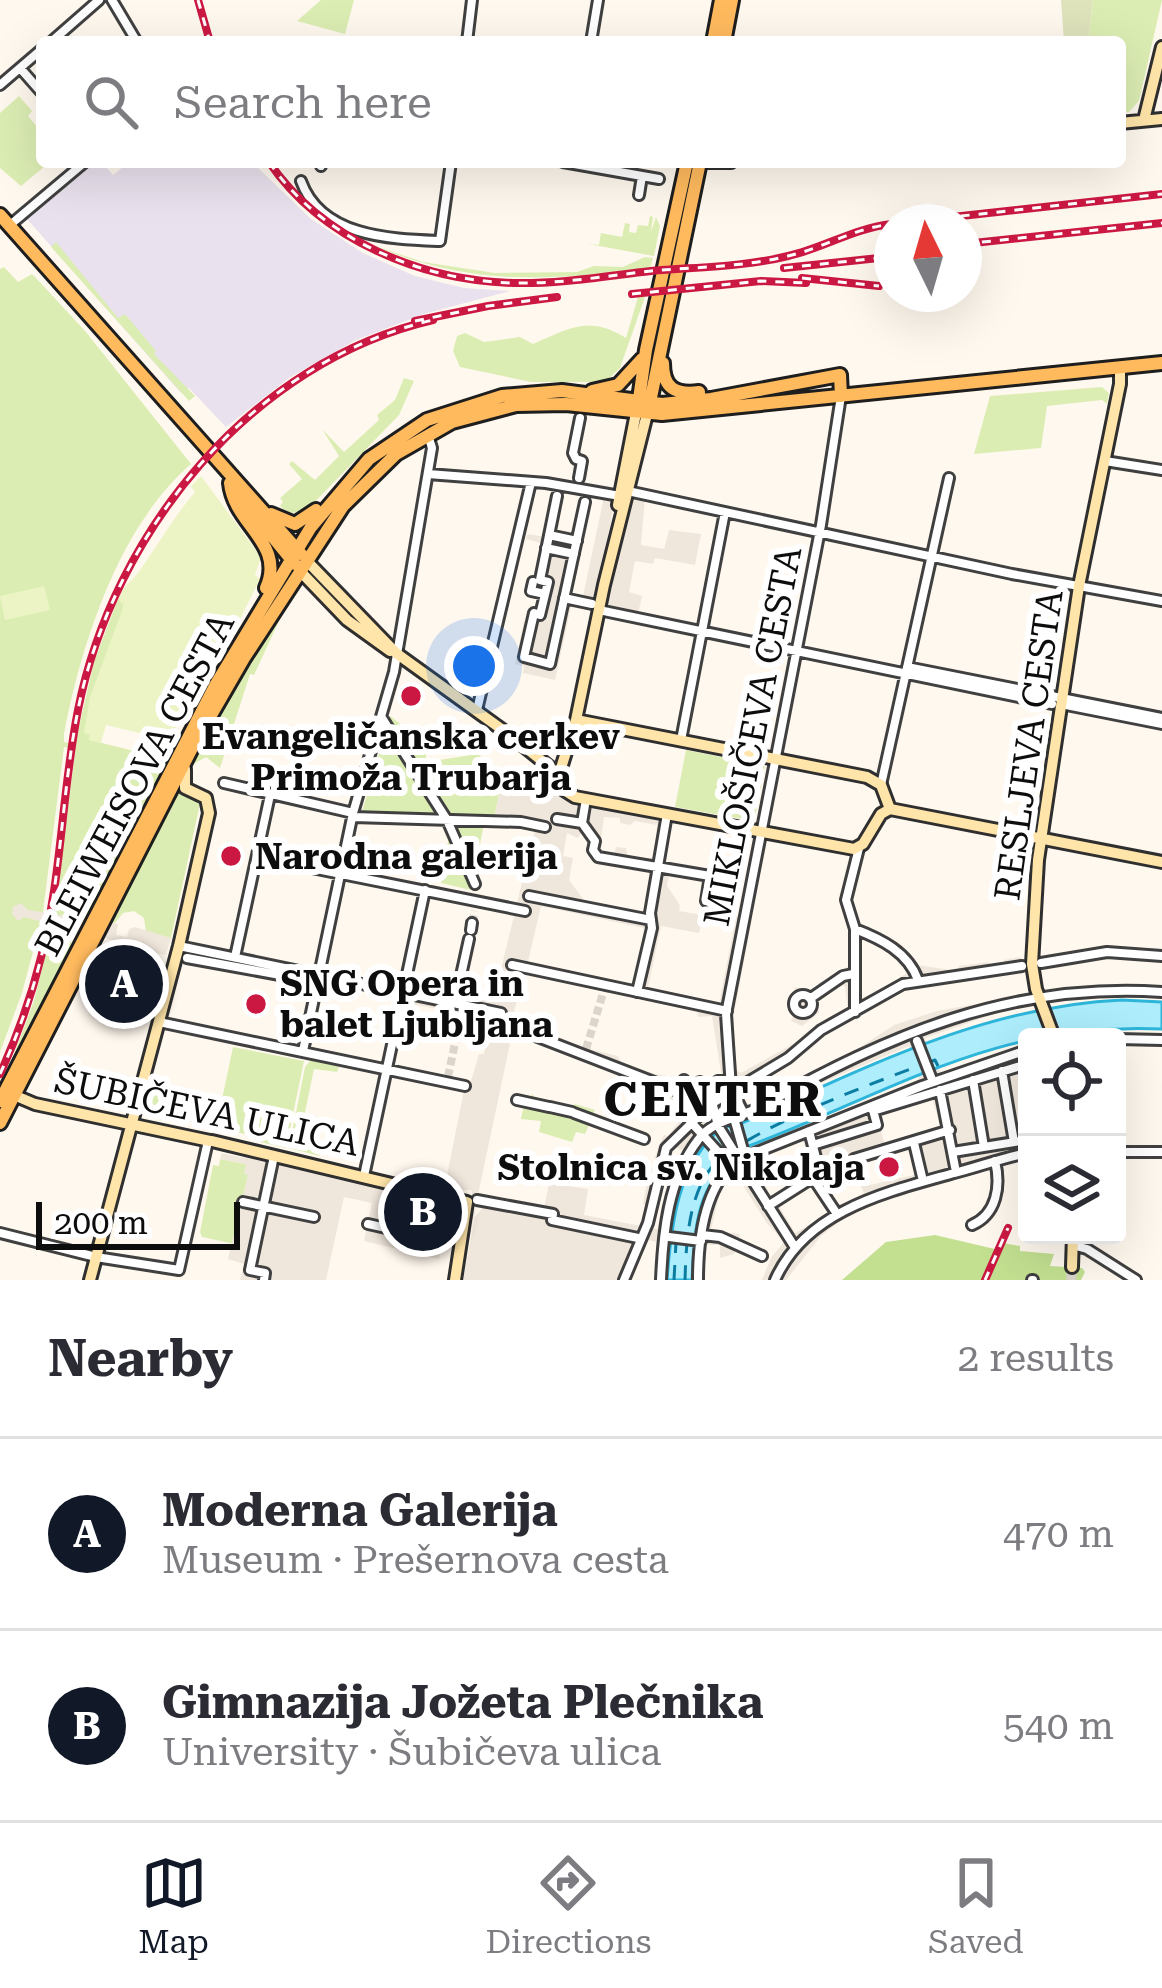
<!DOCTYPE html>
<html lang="en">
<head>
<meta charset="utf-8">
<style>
	:root { --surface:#fff; --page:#f2f2f3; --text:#2b2b33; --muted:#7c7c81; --line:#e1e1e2; --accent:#111827 }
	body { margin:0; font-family:"Roboto Serif",serif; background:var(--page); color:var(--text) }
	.controls { position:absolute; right:36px; bottom:36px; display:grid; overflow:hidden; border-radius:12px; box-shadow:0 12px 48px #0002 }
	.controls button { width:108px; height:108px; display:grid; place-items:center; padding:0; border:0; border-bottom:3px solid var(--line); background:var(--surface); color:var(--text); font:60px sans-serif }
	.compass { position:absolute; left:874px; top:204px; width:108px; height:108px; border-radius:50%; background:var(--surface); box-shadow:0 12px 48px #0002; rotate:355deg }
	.scale { position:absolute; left:36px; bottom:30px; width:204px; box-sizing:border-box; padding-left:12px; border:6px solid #0d0d0d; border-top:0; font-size:33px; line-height:42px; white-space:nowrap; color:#0d0d0d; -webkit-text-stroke:9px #fff; paint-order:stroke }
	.you { position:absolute; left:474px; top:666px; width:42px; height:42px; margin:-30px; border:9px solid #fff; border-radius:50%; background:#1a73e8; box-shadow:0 0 0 18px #1a73e833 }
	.badge { display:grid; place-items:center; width:78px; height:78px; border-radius:50%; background:var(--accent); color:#fff; font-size:39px; font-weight:700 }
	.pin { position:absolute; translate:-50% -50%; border:6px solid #fff; box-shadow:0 3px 12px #0006 }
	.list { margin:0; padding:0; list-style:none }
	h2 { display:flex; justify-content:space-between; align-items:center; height:156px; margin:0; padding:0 48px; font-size:51px }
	h2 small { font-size:39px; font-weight:400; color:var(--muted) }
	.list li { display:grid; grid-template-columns:78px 1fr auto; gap:36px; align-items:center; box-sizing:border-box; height:192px; padding:0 48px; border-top:3px solid var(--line) }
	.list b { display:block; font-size:45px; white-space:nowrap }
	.list p { margin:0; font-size:39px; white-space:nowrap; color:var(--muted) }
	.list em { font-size:39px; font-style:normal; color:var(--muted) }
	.icon { flex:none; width:66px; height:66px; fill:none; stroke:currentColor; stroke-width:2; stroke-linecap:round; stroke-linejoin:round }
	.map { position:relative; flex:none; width:1162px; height:1280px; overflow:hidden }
	.search { position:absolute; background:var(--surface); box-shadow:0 12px 48px #0002; left:36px; right:36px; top:36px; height:132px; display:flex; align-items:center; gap:30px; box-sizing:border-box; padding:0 42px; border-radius:12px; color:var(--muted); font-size:45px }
	.sheet { height:540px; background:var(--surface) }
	nav { display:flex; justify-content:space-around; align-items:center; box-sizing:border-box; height:168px; border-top:3px solid var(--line); background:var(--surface); font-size:33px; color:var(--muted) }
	nav a { display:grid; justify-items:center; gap:6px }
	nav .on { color:var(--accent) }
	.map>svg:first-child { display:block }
	.industrial { fill:#e9e1ed }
	.green { fill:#dcedb3; fill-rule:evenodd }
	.forest { fill:#c3e091 }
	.cemetery { fill:#dee3bc }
	.pitch { fill:#ecf4c6 }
	.plaza { fill:#f0e7dc; fill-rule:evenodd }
	.water { fill:#adedfc; stroke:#2db5da; stroke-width:3 }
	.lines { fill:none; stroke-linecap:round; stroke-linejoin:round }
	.ferry { stroke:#0b7da3; stroke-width:3; stroke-dasharray:15 12; stroke-linecap:butt }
	.street-tunnel { stroke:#dbd5cc; stroke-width:8; stroke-dasharray:8 4; stroke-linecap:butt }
	.secondary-tunnel { stroke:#dbd5cc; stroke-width:10; stroke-dasharray:10 5; stroke-linecap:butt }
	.street-casing { stroke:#404040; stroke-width:14 }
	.secondary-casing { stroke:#2f2f2f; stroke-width:16 }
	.primary-casing { stroke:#1e1e1e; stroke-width:18 }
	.street { stroke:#fff; stroke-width:8 }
	.secondary { stroke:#ffe5a9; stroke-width:10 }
	.primary { stroke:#ffba5e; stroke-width:12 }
	.rail-casing { stroke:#cb1842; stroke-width:8 }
	.rail { stroke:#fff; stroke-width:3; stroke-dasharray:9; stroke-linecap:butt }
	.poi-dot { fill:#cb1842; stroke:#fff; stroke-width:4.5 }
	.labels { text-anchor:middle; stroke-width:12; stroke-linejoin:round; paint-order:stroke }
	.poi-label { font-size:36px; font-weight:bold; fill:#0d0d0d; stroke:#fff; text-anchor:start }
	.street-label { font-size:36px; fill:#0d0d0d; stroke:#fff }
	.district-label { font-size:48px; font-weight:bold; letter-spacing:3px; fill:#0d0d0d; stroke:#fff }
</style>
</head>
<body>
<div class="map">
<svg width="1162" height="1280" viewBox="0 0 1162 1280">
	<rect width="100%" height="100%" fill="#fff8ee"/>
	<path class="industrial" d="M 96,162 L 102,162 L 113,175 L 129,162 L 252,162 L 311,219 L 363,253 L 415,276 L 464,288 L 510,291 L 424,314 L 356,340 L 289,378 L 226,427 L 189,388 L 181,393 L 27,219 Z"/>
	<path class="green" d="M 321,0 L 354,0 L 345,34 L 297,21 Z
		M 1093,0 L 1162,0 L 1139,101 L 1129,112 L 1120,113 L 1120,42 L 1088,42 Z
		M 19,96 L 32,111 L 28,116 L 42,133 L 42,162 L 50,162 L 21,186 L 0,168 L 0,113 Z
		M 650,216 L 653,217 L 651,232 L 656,217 L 660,226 L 654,256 L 588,244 L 599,245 L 601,233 L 622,237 L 625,223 L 630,224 L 629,232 L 636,233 L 638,225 L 648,226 Z
		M 56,242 L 118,318 L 125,314 L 156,351 L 154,354 L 195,396 L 189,401 L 51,247 Z
		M 372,245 L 423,262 L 495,273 L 577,272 L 594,266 L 623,267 L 645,257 L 653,258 L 650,269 C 544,280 473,287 372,245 Z
		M 4,267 L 18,282 L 32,274 L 37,279 L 86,332 L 191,464 C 119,526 81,644 64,734 L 64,742 L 75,744 L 94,662 L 118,599 L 124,604 L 90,740 L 150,755 L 168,750 L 172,752 L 170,761 L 75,947 L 77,933 L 73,932 L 69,953 L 0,1091 L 34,1001 L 53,924 L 41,922 L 22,993 L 0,1052 L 0,269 ZM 64,747 L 74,749 L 75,754 L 54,915 L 43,913 L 44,904 Z
		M 638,297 L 645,297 L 620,368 L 605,382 L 531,382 L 460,367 L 453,351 L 457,336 L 465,333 L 484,342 L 520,337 L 533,344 C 571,328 588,315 626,338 Z
		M 404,378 L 414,381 L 399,415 L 308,509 C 296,515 289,514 280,506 L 283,502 L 280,498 L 302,479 L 289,464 L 292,461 L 315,480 L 339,456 L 322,429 L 344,452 L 379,420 L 377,415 L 395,400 Z
		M 1102,387 L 1109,393 L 1107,404 L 1102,400 L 1047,406 L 1041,448 L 974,454 L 990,396 Z
		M 292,593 L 254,675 L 250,674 L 220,768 L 206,757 L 190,766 Z
		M 390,716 L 426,743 L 426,762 L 478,754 L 503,775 L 494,819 L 485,819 L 471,890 L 441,883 L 452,818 L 361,815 Z
		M 686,750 L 765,766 L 754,821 L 675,807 Z
		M 179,786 L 187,794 L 201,799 L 171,938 L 146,933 L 144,918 L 134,911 L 123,913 L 115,923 L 109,924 Z
		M 233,1047 L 304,1061 L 286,1148 L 260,1142 L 260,1137 L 216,1128 Z
		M 311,1060 L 339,1067 L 337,1072 L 314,1069 L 298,1146 L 320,1151 L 319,1156 L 289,1148 L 305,1067 Z
		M 155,1076 L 165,1087 L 161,1103 L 168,1105 L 167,1099 L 171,1100 L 170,1109 L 203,1116 L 213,1094 L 218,1094 L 211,1127 L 146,1110 Z
		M 532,1094 L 539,1102 L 572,1108 L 575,1104 L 595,1110 L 590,1119 L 597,1125 L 590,1123 L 585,1134 L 576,1132 L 572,1142 L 539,1132 L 541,1121 L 521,1119 L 525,1100 L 530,1100 Z
		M 220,1159 L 246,1164 L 248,1175 L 234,1244 L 202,1237 L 200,1232 L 213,1165 L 219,1166 Z"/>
	<path class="forest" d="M 935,1235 L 999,1250 L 1003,1243 L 1020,1246 L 1020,1251 L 1054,1254 L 1050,1266 L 1082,1268 L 1085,1272 L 1081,1280 L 842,1280 L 886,1242 Z"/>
	<path class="cemetery" d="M 1061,0 L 1093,0 L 1088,42 L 1064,42 Z"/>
	<path class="pitch" d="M 201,476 L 261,557 L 255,575 L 260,579 L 235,629 L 232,629 L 214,665 L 210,663 L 182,723 L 178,723 L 172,735 L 158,731 L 156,737 L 106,725 L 101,743 L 89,740 L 90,735 L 84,733 L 90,697 L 124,605 L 118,599 C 125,583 132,582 140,570 C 160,542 173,518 195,492 L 191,486 Z
		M 44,586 L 50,610 L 5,620 L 0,596 Z"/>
	<path class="plaza" d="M 604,497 L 612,499 L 613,508 L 595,611 L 571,607 L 555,680 L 523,673 L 524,666 L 515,664 L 524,621 L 530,622 L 536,605 L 541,583 L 530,580 L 531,577 L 537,577 L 544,544 L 526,539 L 527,534 L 546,537 L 553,527 L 554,530 L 575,532 L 569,593 L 583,596 Z
		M 631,497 L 645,498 L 641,545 L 664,549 L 669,530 L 701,534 L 695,565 L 655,558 L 653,564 L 635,561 L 629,592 L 642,596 L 638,614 L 607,606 Z
		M 537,765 L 548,779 L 550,794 L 561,793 L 671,818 L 661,864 L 671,867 L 667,886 L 680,905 L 679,911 L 697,914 L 702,920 L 699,933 L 661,926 L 648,988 L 719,1004 L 736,917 L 752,919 L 733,1019 L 736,1070 L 741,1073 L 793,1044 L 795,1048 L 820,1023 L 848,1012 L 845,986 L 833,985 L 817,997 L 819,1013 L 802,1026 L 791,1021 L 794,1013 L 789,1007 L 795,987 L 817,993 L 819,982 L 826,983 L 850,965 L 852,926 L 842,904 L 853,858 L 862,861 L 849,900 L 856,923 L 895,943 L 917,965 L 958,971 L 959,966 L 989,962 L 990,966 L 1004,965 L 1004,960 L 1021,957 L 1023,969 L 911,985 L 841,1022 L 793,1061 L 739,1089 L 750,1108 L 839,1061 L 894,1025 L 937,1011 L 1027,995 L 1029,1002 L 925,1038 L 935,1066 L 943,1074 L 1027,1047 L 1027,1146 L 953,1167 L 955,1178 L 868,1205 L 848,1215 L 821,1236 L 786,1280 L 762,1280 L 771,1258 L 784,1242 L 766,1222 L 734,1171 L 720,1192 L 711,1230 L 740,1234 L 736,1248 L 734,1254 L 720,1258 L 720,1245 L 705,1245 L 703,1280 L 692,1280 L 694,1247 L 670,1243 L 666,1249 L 661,1243 L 644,1239 L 629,1280 L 463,1280 L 475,1217 L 484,1206 L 475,1202 L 471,1190 L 444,1191 L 466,1080 L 471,1081 L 479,1054 L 484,1054 L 489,1024 L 483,1018 L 406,1003 L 410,984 L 489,1001 L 494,998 L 535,829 L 494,819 L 503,775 L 514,772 L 524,780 ZM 604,817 L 620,818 L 620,823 L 630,825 L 635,821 L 657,825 L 654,858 L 628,857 L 626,848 L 616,847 L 614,855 L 599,852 ZM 567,833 L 578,838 L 581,833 L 598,862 L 652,872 L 644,916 L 589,907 L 569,880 L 573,858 L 563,856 ZM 541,906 L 648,929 L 631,987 L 527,966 ZM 863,939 L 890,948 L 909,971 L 875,997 L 861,1002 L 857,991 L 858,943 ZM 525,972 L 697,1012 L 698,1017 L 712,1016 L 722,1079 L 698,1081 L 655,1074 L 621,1062 L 618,1056 L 574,1045 L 516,1021 L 513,1015 ZM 512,1034 L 586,1058 L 666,1090 L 664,1110 L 685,1114 L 668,1136 L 664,1135 L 659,1145 L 647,1182 L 643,1204 L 647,1206 L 641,1226 L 584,1215 L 588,1189 L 549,1183 L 544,1208 L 478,1195 ZM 909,1046 L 920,1083 L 752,1150 L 750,1146 L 740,1149 L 718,1168 L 699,1210 L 694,1238 L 671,1230 L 669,1224 L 681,1181 L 686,1168 L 689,1169 L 711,1141 L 706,1134 L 732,1121 L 740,1125 L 752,1116 L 793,1100 L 792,1095 ZM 932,1098 L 941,1128 L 885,1145 L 876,1115 ZM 802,1138 L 813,1171 L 772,1197 L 750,1161 ZM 673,1146 L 688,1153 L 663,1230 L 651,1228 ZM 912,1148 L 918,1174 L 866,1186 L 860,1161 ZM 844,1150 L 864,1193 L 833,1209 L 819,1184 L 828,1179 L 822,1157 ZM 814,1185 L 830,1213 L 795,1233 L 779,1206 Z
		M 21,903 L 28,910 L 118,924 L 116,935 L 127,937 L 129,929 L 135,927 L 171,938 L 166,955 L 144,951 L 141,967 L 130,965 L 134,957 L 129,955 L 125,955 L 126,964 L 116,962 L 120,942 L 24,917 L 18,921 L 12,914 L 13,907 Z
		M 222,1153 L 244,1158 L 246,1154 L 454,1204 L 460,1212 L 390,1196 L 386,1211 L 428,1222 L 426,1231 L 443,1235 L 439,1259 L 364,1241 L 372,1203 L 344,1197 L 326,1280 L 240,1280 L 244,1264 L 228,1259 L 248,1175 L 244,1174 L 246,1164 L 220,1159 Z"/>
	<path class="water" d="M 1122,1000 L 1162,1002 L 1162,1029 C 993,1021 892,1093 741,1149 C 696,1185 695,1225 692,1280 L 667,1280 C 671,1226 677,1162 724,1126 L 733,1127 C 859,1071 982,1006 1122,1000 Z"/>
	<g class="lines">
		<path class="ferry" d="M 930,1062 L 935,1060 L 938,1066
			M 674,1280 L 676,1242
			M 685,1280 C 686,1245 688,1202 708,1172 C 733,1134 874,1083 921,1065"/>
		<path class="street-tunnel" d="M 472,923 L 475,911
			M 586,1049 L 604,990
			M 448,1077 L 461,1014"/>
		<path class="secondary-tunnel" d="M 1071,1280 L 1072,1267"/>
		<defs>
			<path id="street" d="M 112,0 L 137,42
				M 51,42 L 99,0
				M 467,42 L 472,0
				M 591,42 L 598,0
				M 20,68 L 42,93
				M 0,85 L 42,49
				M 563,162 L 659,179
				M 321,166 L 322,162
				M 301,181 C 321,237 390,239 440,241 L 451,162
				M 639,195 L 642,176
				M 10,225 L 85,162
				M 1105,461 L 1162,470
				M 428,474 L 546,483 L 620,496
				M 579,478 L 582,461 L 576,459 L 573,453 L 580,418
				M 623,490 L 1012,574 L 1162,601
				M 557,496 L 540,580 L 548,582 L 540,615 L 534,613 L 524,657 L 550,664 L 585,502
				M 549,535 L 577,541
				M 546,548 L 574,554
				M 533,582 L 531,591 L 545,594
				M 564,598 L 592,604
				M 599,610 L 1052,704
				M 907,667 L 1162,718
				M 1061,704 L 1162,724
				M 477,710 L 531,482
				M 382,718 L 447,820 L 475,884
				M 681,740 L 725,512
				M 224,783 L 353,813
				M 881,785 L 949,478
				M 585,805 L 582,823 L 595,841 L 593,850 L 598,857 L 710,876 L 706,901
				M 353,817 L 521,822 L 545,827
				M 557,819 L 582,823
				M 257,857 L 525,911
				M 529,896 L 651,920
				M 855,929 C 881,939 908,952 918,980
				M 471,930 L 472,923
				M 179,946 L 501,1013
				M 235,957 L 270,795
				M 187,958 L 318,982
				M 1041,963 L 1107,952 L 1162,956
				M 512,965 L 727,1011
				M 460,980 L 469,939
				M 637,992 L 652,928 L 650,913 L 667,814
				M794 1004a9 9 0 1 1 18 0a9 9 0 1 1-18 0Z
				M 811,998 L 843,976 L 853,974
				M 855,1012 L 855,929 L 846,900 L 859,848
				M 159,1022 L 465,1086
				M 499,1022 L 711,1104
				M 1117,1039 L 1162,1040
				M 917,1041 L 933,1082
				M 303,1051 L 353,813 L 394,672 L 432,448 L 428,435
				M 1002,1071 L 1014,1142
				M 973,1080 L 984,1147
				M 718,1081 L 730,1080
				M 709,1089 L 718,1126 L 794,1246
				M 680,1090 L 684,1080
				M 940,1090 L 955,1167
				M 690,1094 L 700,1082
				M 517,1100 L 549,1107
				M 550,1107 L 572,1112
				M 873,1111 L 1027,1064
				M 574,1113 L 644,1139
				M 744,1114 L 731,1088 L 726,1014 L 821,525 L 841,396
				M 734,1118 L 745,1157
				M 690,1121 L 730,1165
				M 914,1143 L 923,1181
				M 813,1145 L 877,1125 L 873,1110
				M 953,1152 L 1027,1140
				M 1117,1152 L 1162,1152
				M 856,1163 L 854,1159 L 950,1130
				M 364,1176 L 425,890
				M 813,1178 L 837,1214
				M 477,1200 L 553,1214 L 552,1220 L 638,1238
				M 243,1202 L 314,1217
				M 768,1206 L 820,1173 L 809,1131
				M 368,1224 L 427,1237
				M 972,1225 C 997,1214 1001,1186 995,1161
				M 0,1233 L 96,1257 L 179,1270 L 208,1141
				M 702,1235 L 720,1237 L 762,1256
				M 669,1237 L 701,1241
				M 1072,1245 L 1087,1249 L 1136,1280
				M 264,1280 L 265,1273 L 250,1270 L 274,1156
				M 624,1280 L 648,1223 L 666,1148 L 711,1104 L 788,1058 L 821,1030 L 903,984 L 1022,966
				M 661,1280 C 663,1233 668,1179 698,1140 C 713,1119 741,1118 762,1106 C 891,1034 1011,982 1162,992
				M 698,1280 C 698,1240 704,1187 737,1160 L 922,1086 L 1027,1050
				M 775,1280 C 806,1210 887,1192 954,1173 C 978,1167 1002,1158 1027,1153
				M 1032,1280 L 1033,1280"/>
			<path id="secondary" d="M 1144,120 L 1162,47
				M 1120,123 L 1162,119
				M 698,162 L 731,162
				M 618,505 L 636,413
				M 306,560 L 396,653 L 511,736 L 551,768 L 564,790 L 575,797 L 854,849 L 863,844 L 881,814 L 890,809
				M 299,570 L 347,620 L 390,651
				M 576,720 L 867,777 L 881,785 L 890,809
				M 557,781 L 576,720 L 604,585 L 647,414
				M 890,809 L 1162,862
				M 1054,1037 L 1036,989 L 1032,964 L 1038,860 L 1079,586 L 1120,384 L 1120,367
				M 9,1093 L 35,1104 L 210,1141
				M 212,1141 L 467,1202 L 455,1280
				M 1072,1267 L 1073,1235
				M 90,1280 L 179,946 L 209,813 L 206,798 L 185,788 L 185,769"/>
			<path id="primary" d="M 713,42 L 721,0
				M 724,42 L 732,0
				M 0,215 L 301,554
				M 663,363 C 663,388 675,395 699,392
				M 592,391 L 618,385 L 642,359
				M 638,406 L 646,350 L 687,162
				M 649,407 L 700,162
				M 230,483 C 234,525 286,543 266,588
				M 236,492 L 295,564
				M 271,514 L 295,524 L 316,510
				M 0,1101 L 216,684 L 311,527 L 369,459 L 427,420 L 502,396 L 562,391 L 662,404 L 711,399 L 840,375 L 841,396
				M 0,1123 L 192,748 L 244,658 L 343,506 L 396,454 L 452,422 L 516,405 L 566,404 L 662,414 L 1162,363"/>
		</defs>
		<use href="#street" class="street-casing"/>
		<use href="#secondary" class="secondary-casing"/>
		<use href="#primary" class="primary-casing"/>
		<use href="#street" class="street"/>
		<use href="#secondary" class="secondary"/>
		<use href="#primary" class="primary"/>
		<defs>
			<path id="rail" d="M 198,0 L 210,42
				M 269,162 C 322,240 422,281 514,283 C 560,284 606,276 651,271 C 696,267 744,267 788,256 C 824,248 854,228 892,224
				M 907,222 L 1162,194
				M 964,244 L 1162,223
				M 784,268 L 879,258
				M 802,278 L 879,286
				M 632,294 L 761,281 L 806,283
				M 415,321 L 488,306 L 557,297
				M 0,1074 C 27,1015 45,955 54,891 C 63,831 66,770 78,710 C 113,533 251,362 433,320
				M 985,1280 L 1008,1228"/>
		</defs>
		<use href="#rail" class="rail-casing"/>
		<use href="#rail" class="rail"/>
	</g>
	<g class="poi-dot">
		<circle cx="411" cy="696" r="12"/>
		<circle cx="231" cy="856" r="12"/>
		<circle cx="256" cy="1004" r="12"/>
		<circle cx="889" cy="1167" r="12"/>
	</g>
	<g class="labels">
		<g class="poi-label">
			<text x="411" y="749" text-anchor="middle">Evangeličanska cerkev<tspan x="411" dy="41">Primoža Trubarja</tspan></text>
			<text x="255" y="869">Narodna galerija</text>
			<text x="280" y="996">SNG Opera in<tspan x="280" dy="41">balet Ljubljana</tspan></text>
			<text x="865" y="1180" text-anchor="end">Stolnica sv. Nikolaja</text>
		</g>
		<g class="street-label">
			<text transform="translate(752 736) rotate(-79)" y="13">MIKLOŠIČEVA CESTA</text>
			<text transform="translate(1028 745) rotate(-82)" y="13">RESLJEVA CESTA</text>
			<text transform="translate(134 784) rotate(-62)" y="13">BLEIWEISOVA CESTA</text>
			<text transform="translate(207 1111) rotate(12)" y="13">ŠUBIČEVA ULICA</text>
		</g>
		<g class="district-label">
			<text x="714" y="1116">CENTER</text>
		</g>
	</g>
</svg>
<div class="controls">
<button><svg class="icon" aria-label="locate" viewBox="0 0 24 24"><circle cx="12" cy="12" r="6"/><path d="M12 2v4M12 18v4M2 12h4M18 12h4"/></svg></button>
<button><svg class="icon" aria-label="layers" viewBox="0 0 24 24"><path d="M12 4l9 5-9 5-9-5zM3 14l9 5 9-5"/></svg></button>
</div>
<svg class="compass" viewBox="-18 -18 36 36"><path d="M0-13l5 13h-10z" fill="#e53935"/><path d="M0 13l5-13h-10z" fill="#7c7c81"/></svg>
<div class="scale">200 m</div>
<div class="you"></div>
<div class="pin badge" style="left:124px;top:984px">A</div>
<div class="pin badge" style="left:423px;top:1212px">B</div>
<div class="search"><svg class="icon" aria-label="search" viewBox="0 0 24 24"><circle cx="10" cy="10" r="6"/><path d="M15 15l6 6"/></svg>Search here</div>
</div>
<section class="sheet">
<h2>Nearby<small>2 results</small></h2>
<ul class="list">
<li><span class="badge">A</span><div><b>Moderna Galerija</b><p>Museum · Prešernova cesta</p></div><em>470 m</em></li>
<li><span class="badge">B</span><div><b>Gimnazija Jožeta Plečnika</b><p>University · Šubičeva ulica</p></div><em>540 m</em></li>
</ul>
</section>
<nav>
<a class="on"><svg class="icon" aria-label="map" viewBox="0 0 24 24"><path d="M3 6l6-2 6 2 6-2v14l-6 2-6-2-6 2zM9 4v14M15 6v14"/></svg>Map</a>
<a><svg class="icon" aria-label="directions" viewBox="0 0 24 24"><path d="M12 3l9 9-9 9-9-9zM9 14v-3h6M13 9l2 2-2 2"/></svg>Directions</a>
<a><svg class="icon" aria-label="saved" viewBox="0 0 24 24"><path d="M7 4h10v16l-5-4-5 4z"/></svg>Saved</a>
</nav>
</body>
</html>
